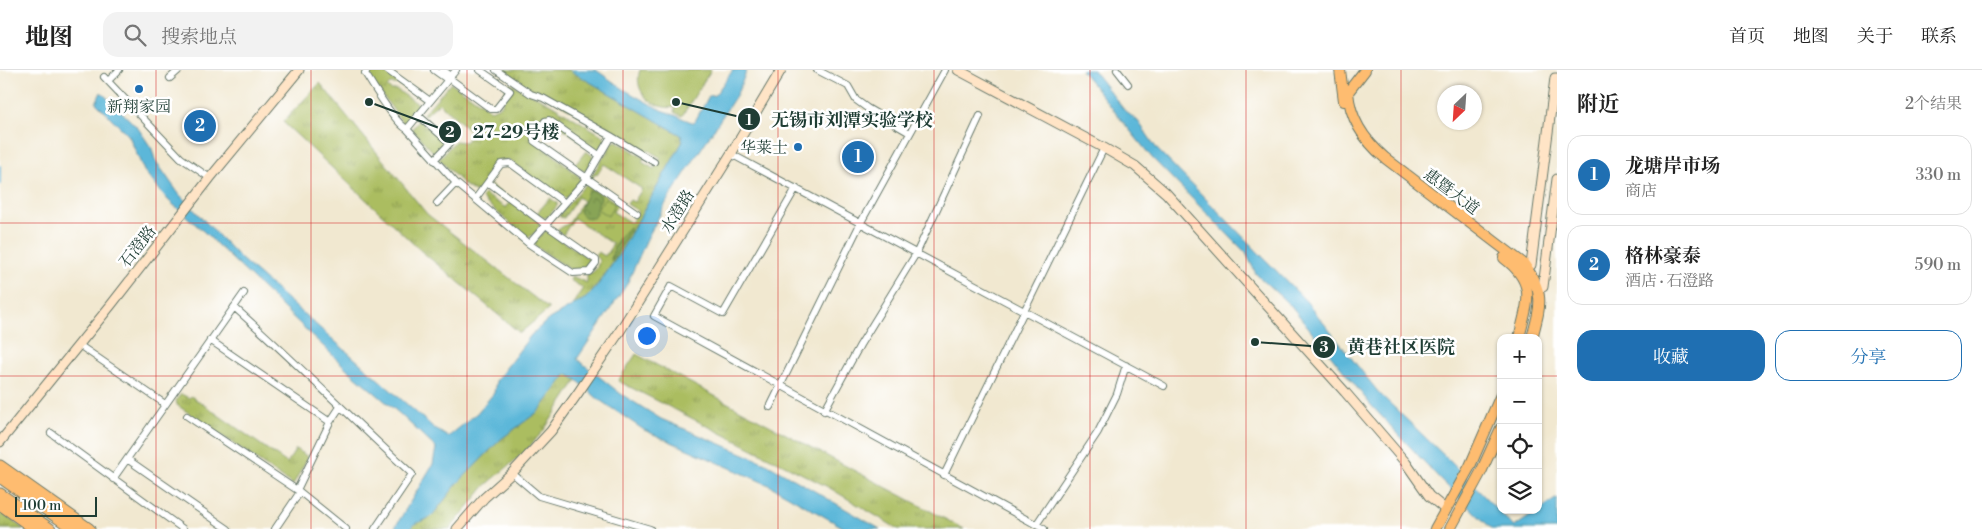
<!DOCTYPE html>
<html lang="zh">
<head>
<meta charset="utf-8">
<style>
	:root { --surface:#fff; --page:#f2f2f2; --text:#222; --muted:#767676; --line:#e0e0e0; --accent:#1f6fb2 }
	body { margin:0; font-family:"Libre Bodoni","Noto Serif SC",serif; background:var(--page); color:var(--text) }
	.controls { position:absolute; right:15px; bottom:15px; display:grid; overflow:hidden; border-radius:10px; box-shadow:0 1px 4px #0004 }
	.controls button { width:45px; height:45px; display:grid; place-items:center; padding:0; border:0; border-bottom:1px solid var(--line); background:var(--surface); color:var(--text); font:25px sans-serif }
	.compass { position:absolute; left:1437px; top:15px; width:45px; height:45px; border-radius:50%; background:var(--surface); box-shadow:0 1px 4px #0004; rotate:205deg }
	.scale { position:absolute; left:15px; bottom:12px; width:82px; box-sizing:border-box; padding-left:5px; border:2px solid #1f3d34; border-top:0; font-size:14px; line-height:18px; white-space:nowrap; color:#1f3d34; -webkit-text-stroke:4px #fff; paint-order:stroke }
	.you { position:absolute; left:646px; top:265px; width:18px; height:18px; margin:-12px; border:4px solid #fff; border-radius:50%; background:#1a73e8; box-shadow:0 0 0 8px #1a73e833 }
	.badge { display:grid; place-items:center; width:32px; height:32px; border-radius:50%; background:var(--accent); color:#fff; font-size:16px; font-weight:700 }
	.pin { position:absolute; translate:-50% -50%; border:2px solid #fff; box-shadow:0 1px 5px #0006 }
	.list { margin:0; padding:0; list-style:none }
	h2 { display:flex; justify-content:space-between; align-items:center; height:65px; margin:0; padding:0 20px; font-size:21px }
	h2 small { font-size:16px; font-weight:400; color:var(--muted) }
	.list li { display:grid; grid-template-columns:32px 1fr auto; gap:15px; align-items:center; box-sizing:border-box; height:80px; margin:0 10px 10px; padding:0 10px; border:1px solid var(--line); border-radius:15px }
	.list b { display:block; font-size:19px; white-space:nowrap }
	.list p { margin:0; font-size:16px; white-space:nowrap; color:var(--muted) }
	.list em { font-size:16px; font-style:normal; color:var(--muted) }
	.actions { display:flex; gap:10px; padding:15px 20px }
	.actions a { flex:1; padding:11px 0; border:1px solid var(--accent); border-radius:15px; text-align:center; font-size:18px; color:var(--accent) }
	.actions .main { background:var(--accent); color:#fff }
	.icon { flex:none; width:28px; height:28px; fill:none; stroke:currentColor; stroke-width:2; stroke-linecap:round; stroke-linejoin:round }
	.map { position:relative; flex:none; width:1557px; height:459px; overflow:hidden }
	header { display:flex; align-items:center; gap:30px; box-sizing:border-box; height:70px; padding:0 25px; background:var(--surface); border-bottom:1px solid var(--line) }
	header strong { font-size:24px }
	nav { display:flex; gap:28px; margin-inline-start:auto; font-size:18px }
	.search { width:350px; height:45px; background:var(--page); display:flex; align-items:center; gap:12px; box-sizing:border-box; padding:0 18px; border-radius:15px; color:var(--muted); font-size:19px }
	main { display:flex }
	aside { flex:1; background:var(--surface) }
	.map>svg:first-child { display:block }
	.grass { fill:url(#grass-tufts); stroke:#657d4a }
	.forest { fill:url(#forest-crowns); stroke:#547045 }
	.pitch { fill:#abbd60; stroke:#657d4a }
	.water { fill:#5bb7d9; stroke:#3d7a86 }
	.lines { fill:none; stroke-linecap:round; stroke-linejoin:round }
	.stream { stroke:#5bb7d9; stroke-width:2 }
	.street-casing { stroke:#68796b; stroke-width:8 }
	.secondary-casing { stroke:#68796b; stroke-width:11 }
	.primary-casing { stroke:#68796b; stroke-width:12 }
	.highway-casing { stroke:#68796b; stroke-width:13 }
	.street { stroke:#fff; stroke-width:6 }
	.secondary { stroke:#ffe4c6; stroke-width:9 }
	.primary { stroke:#febc70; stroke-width:10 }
	.highway { stroke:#febc70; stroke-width:11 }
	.grid { fill:none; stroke:#d62828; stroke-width:1; stroke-opacity:0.55 }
	.poi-dot { fill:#1f6fb2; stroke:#fff; stroke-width:2 }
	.labels { text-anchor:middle; stroke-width:5; stroke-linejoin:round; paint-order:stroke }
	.poi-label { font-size:16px; fill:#1f3d34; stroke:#fff }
	.street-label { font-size:16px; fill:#1f3d34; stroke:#fff }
	.leader { fill:none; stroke:#1f3d34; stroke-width:2 }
	.callout-dot { fill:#1f3d34; stroke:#fff; stroke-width:2 }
	.mark-label { font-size:15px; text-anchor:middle; font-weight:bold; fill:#fff }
	.callout-label { font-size:18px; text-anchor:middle; font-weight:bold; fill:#1f3d34; stroke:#fff; stroke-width:5; stroke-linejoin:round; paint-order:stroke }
</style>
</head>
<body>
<header>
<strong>地图</strong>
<div class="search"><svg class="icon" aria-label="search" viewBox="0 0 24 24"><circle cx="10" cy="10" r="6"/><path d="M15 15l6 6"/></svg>搜索地点</div>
<nav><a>首页</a><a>地图</a><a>关于</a><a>联系</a></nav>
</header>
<main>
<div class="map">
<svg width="1557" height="459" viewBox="0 0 1557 459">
	<defs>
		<pattern id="grass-tufts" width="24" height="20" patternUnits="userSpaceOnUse" patternTransform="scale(1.25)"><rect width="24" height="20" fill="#abbd60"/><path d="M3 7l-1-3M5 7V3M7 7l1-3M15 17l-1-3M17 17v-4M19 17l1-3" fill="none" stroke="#8b9b50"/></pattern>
		<pattern id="forest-crowns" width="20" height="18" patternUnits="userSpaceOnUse" patternTransform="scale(1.25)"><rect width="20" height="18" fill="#88a456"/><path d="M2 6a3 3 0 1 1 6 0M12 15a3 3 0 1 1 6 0" fill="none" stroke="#6f8748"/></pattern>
	</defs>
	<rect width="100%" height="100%" fill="#fff"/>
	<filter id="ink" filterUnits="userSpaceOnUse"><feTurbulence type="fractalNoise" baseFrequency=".02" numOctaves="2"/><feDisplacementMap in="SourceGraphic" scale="10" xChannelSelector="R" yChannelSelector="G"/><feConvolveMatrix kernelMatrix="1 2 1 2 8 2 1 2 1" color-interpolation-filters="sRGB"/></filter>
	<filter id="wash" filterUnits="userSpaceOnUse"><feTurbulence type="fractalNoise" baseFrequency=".0096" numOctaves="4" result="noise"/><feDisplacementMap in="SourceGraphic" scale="20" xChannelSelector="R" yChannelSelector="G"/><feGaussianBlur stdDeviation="1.12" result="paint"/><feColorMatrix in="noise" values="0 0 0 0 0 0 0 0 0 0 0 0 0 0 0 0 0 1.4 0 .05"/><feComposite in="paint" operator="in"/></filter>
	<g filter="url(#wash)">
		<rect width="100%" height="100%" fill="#f1e8d0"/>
		<path class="grass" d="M 370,0 L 383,0 L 423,29 L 398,14 L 390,14 L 387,17 L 391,20 L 397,20 L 418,34 L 419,39 L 407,53 L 403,53 L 368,6 Z
			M 500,0 L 569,0 L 681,65 L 683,71 L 618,186 L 587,228 L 572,235 L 583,218 L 570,210 L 572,206 L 587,213 L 587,204 C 595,203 598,197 599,190 L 595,186 L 598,182 L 605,186 L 613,174 L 574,148 L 563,165 L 557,160 L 569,153 L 583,131 L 578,127 L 564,148 L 560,147 L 559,145 L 585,115 L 589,114 L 618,134 L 613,142 L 631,153 L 638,141 L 627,134 L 630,130 L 634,132 L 642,119 L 604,94 L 597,105 L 595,104 L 592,109 L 590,108 L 613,72 L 617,71 L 644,88 L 642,92 L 654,99 L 661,88 L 648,80 L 645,84 L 554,30 L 531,20 Z
			M 320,13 L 427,144 L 549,239 L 520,263 L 420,180 L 283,52 Z
			M 510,13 L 549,33 L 605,67 L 605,71 L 599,80 L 595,81 L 549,49 L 532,67 L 580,107 L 579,113 L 566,128 L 561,128 L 509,90 L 503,90 L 499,93 L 476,123 L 463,114 L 439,89 L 455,71 L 465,72 L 473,63 L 439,33 L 425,45 L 423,44 L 450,14 L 453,14 L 491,40 L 502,35 L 507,14 Z
			M 419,50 L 447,72 L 439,83 L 435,84 L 412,59 Z
			M 586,81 L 593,86 L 593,89 L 585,102 L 574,96 Z
			M 490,115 L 540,152 C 540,159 534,165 527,168 L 483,130 L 482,126 L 484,124 L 506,138 L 510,132 C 503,128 492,123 490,115 Z
			M 550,128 L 557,133 L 557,136 L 548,147 L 543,148 L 537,143 Z
			M 546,160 L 594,192 L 590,200 L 574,202 L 535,176 L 535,171 Z
			M 636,284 L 964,459 L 898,459 L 828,417 L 618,311 Z
			M 567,304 L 577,310 L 544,360 L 525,382 L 486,415 L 450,459 L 411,459 L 413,455 L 431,447 L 457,414 L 501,369 L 539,341 Z
			M 181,324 L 189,328 L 191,326 L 287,393 L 296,379 L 308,387 L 293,415 L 177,335 L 176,330 Z
			M 0,442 L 24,459 L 0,459 Z"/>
		<path class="forest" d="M 592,120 L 600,125 L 601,128 L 596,138 L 596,144 L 593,148 C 587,148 581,147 579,141 L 588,122 Z
			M 630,156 L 631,158 L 612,192 L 611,190 C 613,176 619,166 630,156 Z"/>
		<path class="pitch" d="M 640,0 L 711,0 L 682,46 L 674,42 L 676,37 C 655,41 632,23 640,0 Z
			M 605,128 L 615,134 L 608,146 L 597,139 Z"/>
		<path class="water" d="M 569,0 L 596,0 L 625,20 L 657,38 L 694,53 L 709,26 L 715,25 L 733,0 L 747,0 L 737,24 L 667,131 L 647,169 L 627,214 L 577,289 L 621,324 L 661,349 L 768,394 L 880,459 L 846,459 L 769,415 L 644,360 L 598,329 L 577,310 L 567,304 L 539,341 L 501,369 L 457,414 L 431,447 L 413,455 L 411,459 L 394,459 L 433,394 L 436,378 L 400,344 L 347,299 L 203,161 L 168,130 L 144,101 L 129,66 L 96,33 L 101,22 L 138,58 L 152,79 L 155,90 L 179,124 L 240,188 L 434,358 L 448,367 L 477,343 L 494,323 L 496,311 L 531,265 L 549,249 L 586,228 L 595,219 L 618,186 L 683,71 L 681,65 Z
			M 1081,0 L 1093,0 L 1125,41 L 1138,51 L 1157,79 L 1307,232 L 1379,323 L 1452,393 L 1514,457 L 1557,428 L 1557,459 L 1492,459 L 1442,411 L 1370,334 L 1292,237 L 1256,204 L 1246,183 L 1153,89 Z"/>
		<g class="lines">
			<path class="stream" d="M 0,96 L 0,114"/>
		</g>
	</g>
	<g filter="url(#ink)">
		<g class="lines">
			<defs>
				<path id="street" d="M 367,0 L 365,3 C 373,16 395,53 407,59
					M 387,0 L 430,31
					M 434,0 L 448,10
					M 443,0 L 451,6
					M 456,0 L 407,59 L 456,113 L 529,174 L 586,109 L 611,66 L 543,28 L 531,24 L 496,0
					M 817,0 L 848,16 L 856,30 L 867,38 L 910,63
					M 1117,0 L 1128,14
					M 104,7 L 181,88 L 210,108
					M 170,8 L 179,0
					M 449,8 L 491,39 L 496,39 L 510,21 L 480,0
					M 108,11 L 119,0
					M 418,45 L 450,73 L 434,90
					M 611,66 L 654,92
					M 731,84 L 1164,316
					M 599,85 L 549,50 L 545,51 L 534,65 L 534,71 L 637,143
					M 488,112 L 550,158 L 596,190 L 596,193 L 589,202 L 573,203 L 529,174
					M 796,118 L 723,244 L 671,216 L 654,246 L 1044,459
					M 476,128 L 501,94 L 510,93 L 565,133
					M 437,133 L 456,113
					M 234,237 C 295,291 352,349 412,404 L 375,459
					M 210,270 L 330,352
					M 79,275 L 165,334
					M 770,337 L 860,154 L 945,0
					M 824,341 L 860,275 L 917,182 L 980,46
					M 187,346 L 300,422 L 346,459
					M 51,363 L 183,459
					M 127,389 L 228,459
					M 512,403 L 539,426 L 650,459
					M 944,405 L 1104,78
					M 113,409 L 244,223
					M 297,420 L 330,352 L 340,337
					M 1036,455 L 1098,362 L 1117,324 L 1126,295
					M 275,459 L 300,422"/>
				<path id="secondary" d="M 958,0 L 1104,78 L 1135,96 L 1166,123 L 1345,322 L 1406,393 L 1429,426 L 1446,440
					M 1531,195 L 1555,8 L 1557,8
					M 1543,217 L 1557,109
					M 0,372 L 111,235 L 210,108 L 299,0
					M 457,459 L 484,428 L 512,403 L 551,361 L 578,323 L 618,264 L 731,84 L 781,0"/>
				<path id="primary" d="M 1340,0 L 1344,31
					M 1365,0 L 1348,22 C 1350,49 1365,71 1385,88 L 1524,194 C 1545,224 1541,234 1532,268
					M 1504,188 C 1538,214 1527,233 1519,268
					M 1435,459 L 1470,396 L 1501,325
					M 1450,459 L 1481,402 L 1501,358"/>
				<path id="highway" d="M 0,396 L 89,459
					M 0,407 L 74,459
					M 0,424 L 50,459
					M 0,434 L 35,459"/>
			</defs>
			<use href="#street" class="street-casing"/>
			<use href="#secondary" class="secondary-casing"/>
			<use href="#primary" class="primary-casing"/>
			<use href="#highway" class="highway-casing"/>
			<use href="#street" class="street"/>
			<use href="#secondary" class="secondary"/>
			<use href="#primary" class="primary"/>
			<use href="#highway" class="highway"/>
		</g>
	</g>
	<path class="grid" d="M 156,0 L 156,459M 311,0 L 311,459M 467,0 L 467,459M 623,0 L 623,459M 778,0 L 778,459M 934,0 L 934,459M 1090,0 L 1090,459M 1246,0 L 1246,459M 1401,0 L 1401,459M 0,153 L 1557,153M 0,306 L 1501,306M 1538,306 L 1557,306"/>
	<g class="poi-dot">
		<circle cx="139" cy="19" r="5"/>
		<circle cx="798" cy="77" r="5"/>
	</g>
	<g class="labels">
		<g class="poi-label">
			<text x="139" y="42">新翔家园</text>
			<text x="788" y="83" text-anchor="end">华莱士</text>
		</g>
		<g class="street-label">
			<text transform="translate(1452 121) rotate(37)" y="6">惠暨大道</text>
			<text transform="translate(677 141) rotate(-58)" y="6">水澄路</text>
			<text transform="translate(137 176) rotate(-52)" y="6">石澄路</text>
		</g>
	</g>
	<path class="leader" d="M676 32L749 49M369 32L450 62M1255 272L1324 277"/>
	<g class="callout-dot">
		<circle cx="676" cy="32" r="5"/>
		<circle cx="369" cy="32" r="5"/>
		<circle cx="1255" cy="272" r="5"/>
		<circle cx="749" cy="49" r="12"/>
		<circle cx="450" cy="62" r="12"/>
		<circle cx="1324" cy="277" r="12"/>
	</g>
	<g class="mark-label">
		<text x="749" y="55">1</text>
		<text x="450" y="67">2</text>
		<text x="1324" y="282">3</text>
	</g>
	<g class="callout-label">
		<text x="852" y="56">无锡市刘潭实验学校</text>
		<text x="516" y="68">27-29号楼</text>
		<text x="1401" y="283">黄巷社区医院</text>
	</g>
</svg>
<div class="controls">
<button>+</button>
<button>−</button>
<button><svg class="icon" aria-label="locate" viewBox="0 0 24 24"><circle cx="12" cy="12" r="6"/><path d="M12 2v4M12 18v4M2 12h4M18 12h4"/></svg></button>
<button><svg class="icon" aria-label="layers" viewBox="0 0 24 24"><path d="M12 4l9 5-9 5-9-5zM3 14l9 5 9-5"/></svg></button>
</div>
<svg class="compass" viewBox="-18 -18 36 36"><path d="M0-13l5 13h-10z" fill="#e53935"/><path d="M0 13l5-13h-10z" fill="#767676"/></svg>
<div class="scale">100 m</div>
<div class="you"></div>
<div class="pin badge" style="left:858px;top:87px">1</div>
<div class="pin badge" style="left:200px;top:56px">2</div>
</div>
<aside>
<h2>附近<small>2个结果</small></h2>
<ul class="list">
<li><span class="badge">1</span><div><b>龙塘岸市场</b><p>商店</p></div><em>330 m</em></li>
<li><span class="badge">2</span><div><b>格林豪泰</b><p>酒店 · 石澄路</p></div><em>590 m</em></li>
</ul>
<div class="actions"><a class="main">收藏</a><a>分享</a></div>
</aside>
</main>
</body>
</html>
